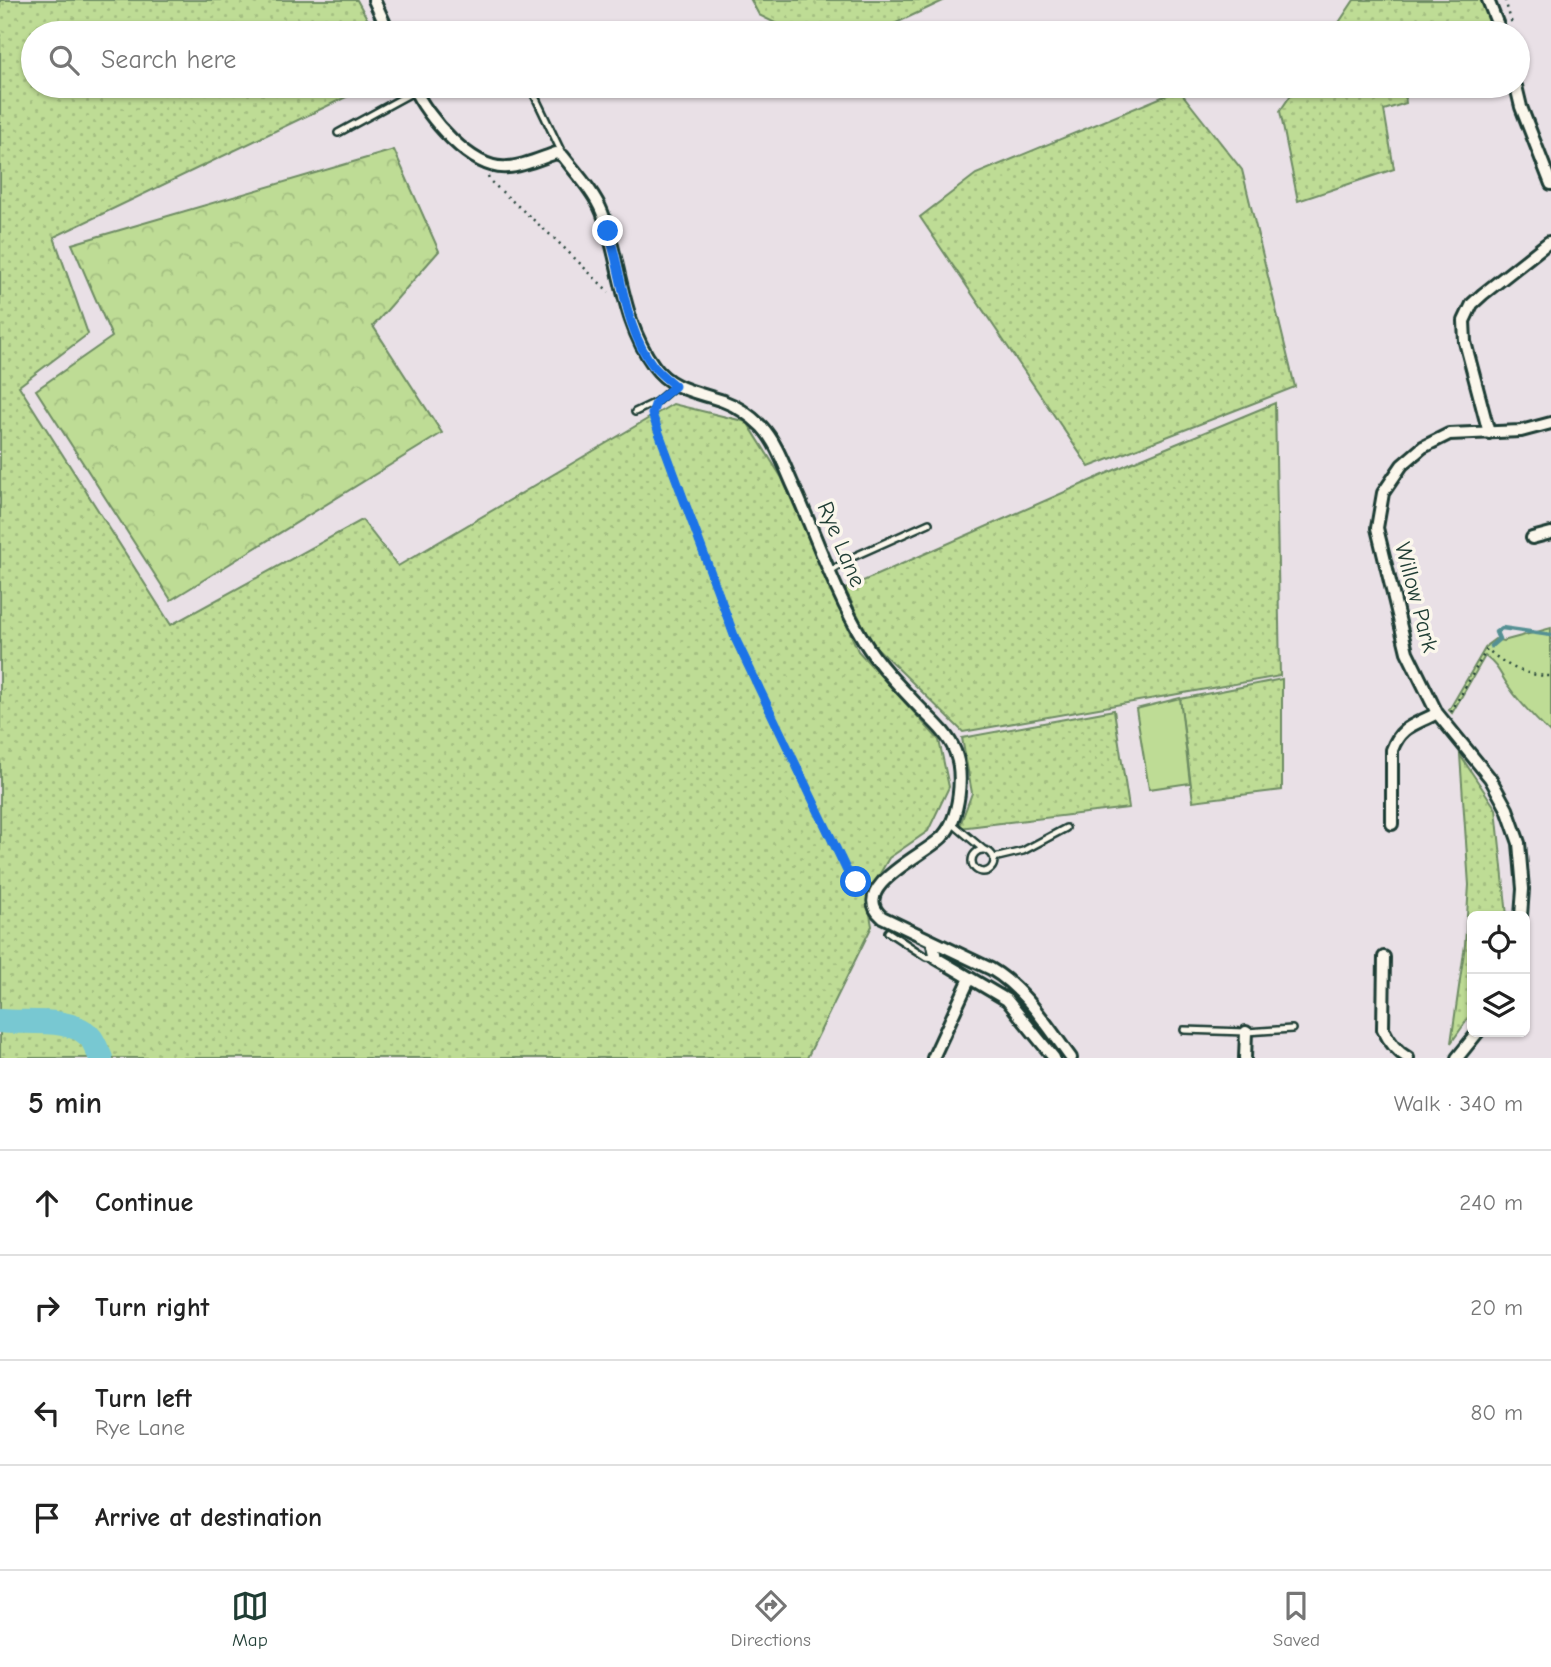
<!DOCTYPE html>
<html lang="en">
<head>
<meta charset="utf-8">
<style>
	:root { --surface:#fff; --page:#f2f2f2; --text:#222; --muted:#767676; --line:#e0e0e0; --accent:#1f3d34 }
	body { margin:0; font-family:"Comic Neue",sans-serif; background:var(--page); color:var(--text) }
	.controls { position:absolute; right:21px; bottom:21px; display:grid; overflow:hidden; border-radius:10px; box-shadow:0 2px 5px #0004 }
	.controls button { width:63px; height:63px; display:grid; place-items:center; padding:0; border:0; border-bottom:2px solid var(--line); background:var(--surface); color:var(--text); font:35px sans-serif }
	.stop { position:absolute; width:21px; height:21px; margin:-16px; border:5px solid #1a73e8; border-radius:50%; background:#fff }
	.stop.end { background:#1a73e8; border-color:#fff; box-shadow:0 2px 7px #0008 }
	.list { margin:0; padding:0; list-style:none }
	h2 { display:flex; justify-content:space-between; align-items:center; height:91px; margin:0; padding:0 28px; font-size:30px }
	h2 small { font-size:23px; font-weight:400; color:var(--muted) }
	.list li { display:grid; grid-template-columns:46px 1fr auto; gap:21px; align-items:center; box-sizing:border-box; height:105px; padding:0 28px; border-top:2px solid var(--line) }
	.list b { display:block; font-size:26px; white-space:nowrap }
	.list p { margin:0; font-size:23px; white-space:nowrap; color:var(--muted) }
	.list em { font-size:23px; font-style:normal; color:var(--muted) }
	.icon { flex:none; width:38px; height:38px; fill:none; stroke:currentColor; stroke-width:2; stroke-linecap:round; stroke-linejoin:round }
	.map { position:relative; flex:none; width:1551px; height:1058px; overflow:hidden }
	.search { position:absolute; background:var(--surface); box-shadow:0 2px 5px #0004; left:21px; right:21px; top:21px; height:77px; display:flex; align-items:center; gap:18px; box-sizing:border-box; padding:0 24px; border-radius:38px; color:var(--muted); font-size:26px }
	.sheet { height:511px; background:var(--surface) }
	nav { display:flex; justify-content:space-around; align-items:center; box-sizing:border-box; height:98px; border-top:2px solid var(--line); background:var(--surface); font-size:19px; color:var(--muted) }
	nav a { display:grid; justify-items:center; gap:4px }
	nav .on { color:var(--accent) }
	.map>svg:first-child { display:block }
	.grass { fill:url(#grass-dots); stroke:#6e8c64; stroke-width:2 }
	.forest { fill:url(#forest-crowns); stroke:#6e8c64; stroke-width:2 }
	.park { fill:#bedc95; stroke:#6e8c64; stroke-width:2 }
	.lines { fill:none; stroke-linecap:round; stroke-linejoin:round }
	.stream { stroke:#549093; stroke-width:4.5 }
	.river { stroke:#78c8d2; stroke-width:24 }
	.service-casing { stroke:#1f3d34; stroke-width:10 }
	.minor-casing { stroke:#1f3d34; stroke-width:16 }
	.path { stroke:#1f3d34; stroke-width:2.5; stroke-dasharray:2 5; stroke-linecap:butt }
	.service { stroke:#fbf7ec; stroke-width:5 }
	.minor { stroke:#fbf7ec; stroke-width:10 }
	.route { stroke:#1a73e8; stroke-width:9 }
	.labels { text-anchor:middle; stroke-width:7; stroke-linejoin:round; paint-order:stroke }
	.street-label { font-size:23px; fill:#1f3d34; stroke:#fbf7ec }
</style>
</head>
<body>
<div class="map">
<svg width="1551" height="1058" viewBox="0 0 1551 1058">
	<defs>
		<pattern id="grass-dots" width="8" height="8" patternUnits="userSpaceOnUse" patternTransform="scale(1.75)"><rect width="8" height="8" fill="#bedc95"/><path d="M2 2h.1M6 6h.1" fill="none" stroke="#a3be81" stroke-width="1.8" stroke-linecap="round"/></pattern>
		<pattern id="forest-crowns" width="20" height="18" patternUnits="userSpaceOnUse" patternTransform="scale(1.75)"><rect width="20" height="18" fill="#bedc95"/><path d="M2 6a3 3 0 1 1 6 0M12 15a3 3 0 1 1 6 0" fill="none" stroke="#a3be81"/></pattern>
	</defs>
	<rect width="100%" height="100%" fill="#e9e0e6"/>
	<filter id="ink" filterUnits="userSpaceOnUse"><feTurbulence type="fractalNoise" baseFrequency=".0143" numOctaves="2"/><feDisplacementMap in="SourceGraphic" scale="14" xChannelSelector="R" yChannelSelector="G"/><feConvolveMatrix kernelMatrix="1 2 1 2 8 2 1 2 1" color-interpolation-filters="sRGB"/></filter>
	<g filter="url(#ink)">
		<path class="grass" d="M 0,0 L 357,0 L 375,33 L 33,33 L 33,86 L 369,86 L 54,237 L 88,334 L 19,386 L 171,625 L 362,520 L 398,566 L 673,404 L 747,422 L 782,478 L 858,651 L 939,740 L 949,787 L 928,831 L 889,858 L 867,896 L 872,926 L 807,1058 L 0,1058 Z
			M 751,0 L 945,0 L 875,33 L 795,33 L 759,15 Z
			M 1354,0 L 1485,0 L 1499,33 L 1332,33 Z
			M 1297,86 L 1404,86 L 1406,103 L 1384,110 L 1394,169 L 1298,201 L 1280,111 Z
			M 1179,90 L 1242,170 L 1295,387 L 1089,467 L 920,217 L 976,174 Z
			M 1275,403 L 1280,676 L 963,732 L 871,642 L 845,589 L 1135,461 Z
			M 1282,679 L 1282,790 L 1193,801 L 1180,699 Z
			M 1114,710 L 1129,808 L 959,828 L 972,793 L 962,738 Z
			M 1460,755 L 1496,809 L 1507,916 L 1472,916 L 1472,1013 L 1451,1043 L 1465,945 L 1469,885 Z"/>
		<path class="forest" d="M 394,150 L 439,251 L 373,326 L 442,433 L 171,600 L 36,390 L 112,337 L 72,244 Z"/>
		<path class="park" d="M 1551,628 L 1551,734 C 1536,719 1521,705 1509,687 C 1499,673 1500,668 1485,656 L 1452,713 L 1449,710 L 1487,645 L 1495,639 L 1503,641 Z
			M 1180,698 L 1190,783 L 1149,789 L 1136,709 Z"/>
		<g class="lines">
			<path class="stream" d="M 1491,646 L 1499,639 L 1496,632 L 1502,628 L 1551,635"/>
			<path class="river" d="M 0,1021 C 26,1024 73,1016 91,1038 C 95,1044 98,1052 101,1058"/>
			<defs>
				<path id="service" d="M 530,86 L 562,153
					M 338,133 L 415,91
					M 635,412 L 656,402 L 675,386
					M 829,572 L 853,557 L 929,523
					M 952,823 L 984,850
					M972 861a11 11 0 1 1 22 0a11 11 0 1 1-22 0Z
					M 994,858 L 1023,851 L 1066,828
					M 888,932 L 926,957 L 936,958
					M 1184,1030 L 1246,1032 L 1292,1029"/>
				<path id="minor" d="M 374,0 L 389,33
					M 1488,0 L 1501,33
					M 413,86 C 426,116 472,171 508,167 C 524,166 541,158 556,153 L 563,156 C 576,173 594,192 602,212 C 621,263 621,321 654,366 C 671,390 698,392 723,401 C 737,406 752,417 762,427 C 776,442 784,465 792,483 C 816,535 834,592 864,641 C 879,666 902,689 922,710 C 934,722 948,734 955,751 C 964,774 960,817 943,836 C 929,853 847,887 882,917 L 991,969 C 1025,989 1048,1027 1071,1058
					M 1516,86 L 1521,107 L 1551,184
					M 1489,433 L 1465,342 L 1464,321 L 1472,304 L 1483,294 L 1549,242
					M 1532,538 L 1551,533
					M 1392,824 L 1392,750 C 1401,725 1416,725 1437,713
					M 1521,916 L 1523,889 L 1519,843 L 1507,809 L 1490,778 L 1437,713 L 1407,652 L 1377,528 L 1383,493 L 1402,465 L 1423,447 L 1449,434 L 1521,431 L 1551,423
					M 932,941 L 936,958 L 1007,1000 L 1054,1058
					M 1384,957 L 1383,1029 C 1389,1042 1396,1051 1408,1058
					M 933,1058 L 970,978
					M 1245,1058 L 1246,1032
					M 1457,1058 L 1478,1032"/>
			</defs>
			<use href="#service" class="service-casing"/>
			<use href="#minor" class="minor-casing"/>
			<path class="path" d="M 1505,0 L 1512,24
				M 488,176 L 490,181 L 556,240 L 609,292
				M 653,413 L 735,638 L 846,869 L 864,892
				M 1451,712 L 1487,649 C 1506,666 1525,676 1551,676"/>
			<use href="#service" class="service"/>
			<use href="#minor" class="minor"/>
		</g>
	</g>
	<g class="lines" filter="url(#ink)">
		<path class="route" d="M 608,231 C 623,276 624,329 654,367 C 660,374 668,380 675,386 L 656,402 L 652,414 L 735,638 L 846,869 L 856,882"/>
	</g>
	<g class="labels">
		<g class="street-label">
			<text transform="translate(842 544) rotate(67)" y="8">Rye Lane</text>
			<text transform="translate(1417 597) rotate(75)" y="8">Willow Park</text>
		</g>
	</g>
</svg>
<div class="controls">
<button><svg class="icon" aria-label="locate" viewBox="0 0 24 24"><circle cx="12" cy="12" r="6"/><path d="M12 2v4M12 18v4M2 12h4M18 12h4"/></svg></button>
<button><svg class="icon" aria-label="layers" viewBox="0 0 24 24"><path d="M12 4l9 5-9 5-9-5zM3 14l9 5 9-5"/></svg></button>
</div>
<div class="stop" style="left:856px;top:882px"></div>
<div class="stop end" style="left:608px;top:231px"></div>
<div class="search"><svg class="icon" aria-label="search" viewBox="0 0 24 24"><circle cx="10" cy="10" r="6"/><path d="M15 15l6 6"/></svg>Search here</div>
</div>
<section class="sheet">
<h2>5 min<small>Walk · 340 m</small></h2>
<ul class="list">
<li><svg class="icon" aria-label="ahead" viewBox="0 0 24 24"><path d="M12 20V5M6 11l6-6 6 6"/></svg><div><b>Continue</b></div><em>240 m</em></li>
<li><svg class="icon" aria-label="right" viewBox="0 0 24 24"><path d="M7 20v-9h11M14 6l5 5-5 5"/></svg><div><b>Turn right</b></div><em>20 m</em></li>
<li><svg class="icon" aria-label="left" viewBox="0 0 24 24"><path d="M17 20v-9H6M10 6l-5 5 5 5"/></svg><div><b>Turn left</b><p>Rye Lane</p></div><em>80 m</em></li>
<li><svg class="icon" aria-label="arrive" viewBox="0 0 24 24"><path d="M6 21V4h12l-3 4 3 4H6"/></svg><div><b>Arrive at destination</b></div></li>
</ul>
</section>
<nav>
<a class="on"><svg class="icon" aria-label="map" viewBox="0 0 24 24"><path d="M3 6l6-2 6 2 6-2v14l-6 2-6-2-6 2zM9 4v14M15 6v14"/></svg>Map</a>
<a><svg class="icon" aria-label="directions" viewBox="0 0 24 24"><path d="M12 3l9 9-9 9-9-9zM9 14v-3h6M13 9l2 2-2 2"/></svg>Directions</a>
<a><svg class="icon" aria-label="saved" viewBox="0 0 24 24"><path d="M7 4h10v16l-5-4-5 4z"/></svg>Saved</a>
</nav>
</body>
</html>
